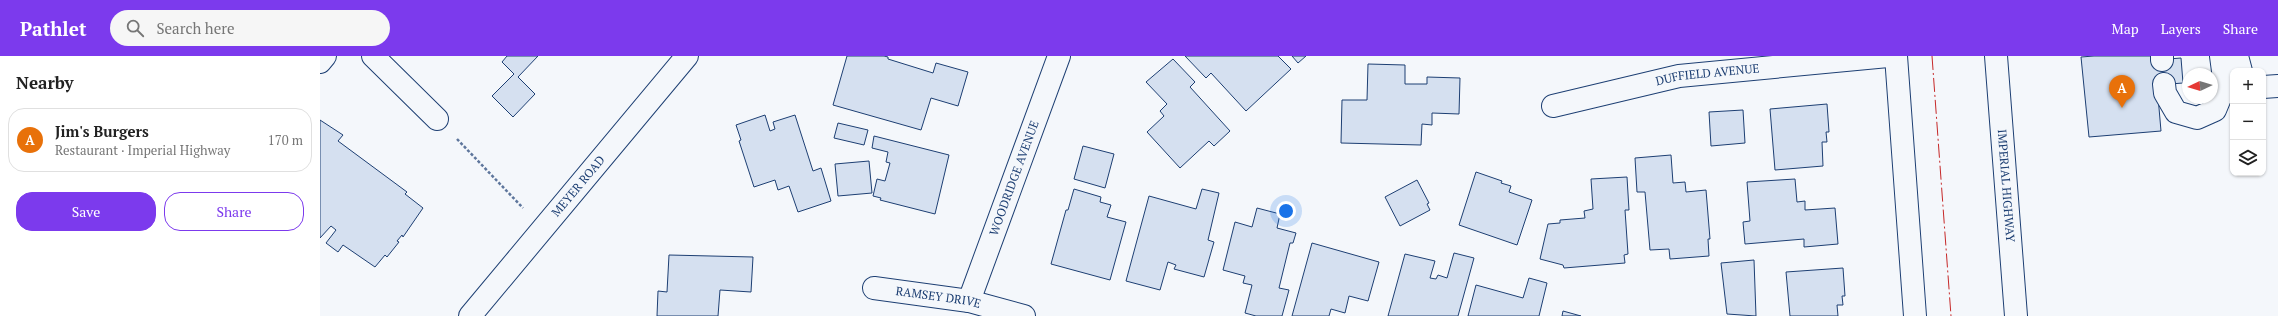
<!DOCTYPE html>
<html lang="en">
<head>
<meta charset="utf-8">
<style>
	:root { --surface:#fff; --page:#f6f6f6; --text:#222; --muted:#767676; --line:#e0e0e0; --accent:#7c3aed }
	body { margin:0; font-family:"PT Serif",serif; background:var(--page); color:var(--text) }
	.controls { position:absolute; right:12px; top:12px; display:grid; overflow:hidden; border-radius:8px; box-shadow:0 1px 3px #0004 }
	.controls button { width:36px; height:36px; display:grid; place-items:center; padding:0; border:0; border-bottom:1px solid var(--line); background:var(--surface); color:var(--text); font:20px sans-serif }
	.compass { position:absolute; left:1862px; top:12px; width:36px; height:36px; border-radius:50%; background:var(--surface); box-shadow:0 1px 3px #0004; rotate:266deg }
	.you { position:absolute; left:966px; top:155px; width:14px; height:14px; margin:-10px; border:3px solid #fff; border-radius:50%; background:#1a73e8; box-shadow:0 0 0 6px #1a73e833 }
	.badge { display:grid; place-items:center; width:26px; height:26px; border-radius:50%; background:var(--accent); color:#fff; font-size:13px; font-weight:700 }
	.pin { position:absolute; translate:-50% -33px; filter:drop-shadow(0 1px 2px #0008) }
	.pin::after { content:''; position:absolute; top:21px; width:14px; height:12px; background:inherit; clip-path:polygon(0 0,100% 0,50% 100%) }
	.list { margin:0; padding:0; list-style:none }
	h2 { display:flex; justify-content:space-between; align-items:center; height:52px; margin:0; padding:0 16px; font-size:17px }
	h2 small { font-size:13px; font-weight:400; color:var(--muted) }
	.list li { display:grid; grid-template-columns:26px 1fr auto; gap:12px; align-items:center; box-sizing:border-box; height:64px; margin:0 8px 8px; padding:0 8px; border:1px solid var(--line); border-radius:16px }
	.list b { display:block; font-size:15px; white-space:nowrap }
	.list p { margin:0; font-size:13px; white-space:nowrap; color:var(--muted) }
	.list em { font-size:13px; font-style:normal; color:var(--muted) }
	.actions { display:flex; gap:8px; padding:12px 16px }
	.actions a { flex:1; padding:9px 0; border:1px solid var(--accent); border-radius:16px; text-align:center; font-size:14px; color:var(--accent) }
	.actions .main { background:var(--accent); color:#fff }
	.icon { flex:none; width:22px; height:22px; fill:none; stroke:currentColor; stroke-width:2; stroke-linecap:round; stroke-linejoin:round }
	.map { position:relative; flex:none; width:1958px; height:260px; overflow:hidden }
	header { display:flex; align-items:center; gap:24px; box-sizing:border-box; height:56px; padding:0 20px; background:var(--accent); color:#fff }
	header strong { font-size:19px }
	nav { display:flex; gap:22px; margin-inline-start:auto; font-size:14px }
	.search { width:280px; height:36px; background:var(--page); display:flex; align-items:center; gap:10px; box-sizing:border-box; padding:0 14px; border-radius:22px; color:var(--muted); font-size:15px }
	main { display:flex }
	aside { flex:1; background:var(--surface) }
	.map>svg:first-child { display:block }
	.building { fill:#d5e0f0; stroke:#1d3f73 }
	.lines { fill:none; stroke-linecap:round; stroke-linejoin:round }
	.minor-casing { stroke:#1d3f73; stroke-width:24 }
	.major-casing { stroke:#1d3f73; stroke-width:24 }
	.path { stroke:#5e769c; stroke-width:2.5; stroke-dasharray:3 2; stroke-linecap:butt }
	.minor { stroke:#f4f7fb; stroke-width:22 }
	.major { stroke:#f4f7fb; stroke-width:22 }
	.power { stroke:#c62828; stroke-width:1; stroke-dasharray:14 3 2 3; stroke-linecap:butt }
	.labels { text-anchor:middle; stroke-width:3; stroke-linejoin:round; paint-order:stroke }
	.street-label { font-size:12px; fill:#1d3f73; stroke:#f4f7fb }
</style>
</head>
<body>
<header>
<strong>Pathlet</strong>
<div class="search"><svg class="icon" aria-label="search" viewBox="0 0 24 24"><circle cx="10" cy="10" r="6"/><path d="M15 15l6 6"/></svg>Search here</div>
<nav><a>Map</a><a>Layers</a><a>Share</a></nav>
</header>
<main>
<aside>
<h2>Nearby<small></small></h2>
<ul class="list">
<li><span class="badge" style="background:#e8710a">A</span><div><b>Jim's Burgers</b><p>Restaurant · Imperial Highway</p></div><em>170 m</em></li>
</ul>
<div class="actions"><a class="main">Save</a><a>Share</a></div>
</aside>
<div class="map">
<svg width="1958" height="260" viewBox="0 0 1958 260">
	<rect width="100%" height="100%" fill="#f4f7fb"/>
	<path class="building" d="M 187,0 L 218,0 L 198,21 L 215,38 L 193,61 L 172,40 L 194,18 L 182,6 Z
		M 527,0 L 564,0 L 568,1 L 568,3 L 613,17 L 616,7 L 648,16 L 638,50 L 611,42 L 601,74 L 513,49 Z
		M 865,0 L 958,0 L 971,13 L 926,55 L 891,17 L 886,22 Z
		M 972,0 L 986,0 L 978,7 Z
		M 1774,0 L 1835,0 L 1836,4 L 1861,2 L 1863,27 L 1837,29 L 1841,75 L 1769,81 L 1761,1 Z
		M 853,3 L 875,26 L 870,31 L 910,75 L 894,90 L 889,85 L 860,112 L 827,76 L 844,60 L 840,55 L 847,48 L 826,26 Z
		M 1048,8 L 1085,9 L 1085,28 L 1107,28 L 1107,21 L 1140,22 L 1139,58 L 1112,57 L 1112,69 L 1102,68 L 1101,89 L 1021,87 L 1022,44 L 1047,44 Z
		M 1507,48 L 1509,76 L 1506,76 L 1507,86 L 1502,86 L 1503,110 L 1455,114 L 1450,53 Z
		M 1423,54 L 1425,87 L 1391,90 L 1389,56 Z
		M 445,59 L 450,75 L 455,73 L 453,66 L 475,59 L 493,115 L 501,112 L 511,145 L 478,156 L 469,130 L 458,134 L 455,124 L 434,131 L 419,85 L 421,84 L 416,69 Z
		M 0,64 L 23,79 L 18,85 L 87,136 L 85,138 L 103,152 L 83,181 L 82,179 L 77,185 L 79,186 L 67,201 L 65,199 L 55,211 L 23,189 L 18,196 L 6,187 L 16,174 L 11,170 L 0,182 Z
		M 518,67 L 548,74 L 544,89 L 514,82 Z
		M 554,80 L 629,99 L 615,158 L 560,144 L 561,142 L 553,140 L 557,123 L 565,125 L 570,107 L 566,106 L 568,96 L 552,92 Z
		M 763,90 L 794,98 L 785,132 L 754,123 Z
		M 1351,99 L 1353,127 L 1365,126 L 1366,136 L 1386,134 L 1390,183 L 1388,183 L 1389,200 L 1350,203 L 1349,193 L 1330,194 L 1325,136 L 1317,136 L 1315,102 Z
		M 549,105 L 552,137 L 518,140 L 515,108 Z
		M 1156,116 L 1182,125 L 1181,127 L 1191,130 L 1189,136 L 1212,144 L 1197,189 L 1139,169 Z
		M 1307,121 L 1309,154 L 1305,154 L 1308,198 L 1304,199 L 1305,207 L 1244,212 L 1243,209 L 1220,203 L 1228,168 L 1240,167 L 1240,164 L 1265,162 L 1264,155 L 1273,153 L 1271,123 Z
		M 1475,123 L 1477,146 L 1485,145 L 1485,154 L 1515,152 L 1518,188 L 1484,191 L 1484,183 L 1425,188 L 1423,166 L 1430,165 L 1427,126 Z
		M 1097,124 L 1109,147 L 1107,148 L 1110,154 L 1080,170 L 1065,141 Z
		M 754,133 L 781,141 L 780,146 L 791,149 L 787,161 L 806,166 L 790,224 L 731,208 L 746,154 L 748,154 Z
		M 882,133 L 899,137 L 888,184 L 894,186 L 884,221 L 854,213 L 856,209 L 848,206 L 840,234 L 806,225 L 829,140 L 876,153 Z
		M 937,152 L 960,158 L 957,172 L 976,177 L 973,187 L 970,187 L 959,232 L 969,234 L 962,260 L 936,260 L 925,257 L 932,229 L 923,227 L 925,220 L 903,214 L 915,166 L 932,171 Z
		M 992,187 L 1059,206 L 1048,245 L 1029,240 L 1025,257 L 1011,253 L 1009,260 L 972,260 Z
		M 1134,197 L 1154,202 L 1138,260 L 1068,260 L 1085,198 L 1115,205 L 1110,222 L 1116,223 L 1118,219 L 1127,222 Z
		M 349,199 L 433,201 L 431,236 L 400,234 L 398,260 L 337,260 L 338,235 L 347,236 Z
		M 1434,204 L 1436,260 L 1407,258 L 1401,207 Z
		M 1523,212 L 1525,240 L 1522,240 L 1523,249 L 1517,249 L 1518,260 L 1470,260 L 1466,216 Z
		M 1209,222 L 1227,227 L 1219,260 L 1148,260 L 1156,229 L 1203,242 Z
		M 1243,255 L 1261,260 L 1242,260 Z"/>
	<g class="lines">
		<defs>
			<g id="minor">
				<path d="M 53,0 L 117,63"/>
				<path d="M 1576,0 L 1595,260"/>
				<path d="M 1842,0 L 1842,4"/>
				<path d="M 1917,0 L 1921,15"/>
				<path d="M 0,6 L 5,0"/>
				<path d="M 1844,28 L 1845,37 L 1856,56 L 1877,62 L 1895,54 L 1905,30 L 1901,0"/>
				<path d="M 1943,31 L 1958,30"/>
				<path id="s1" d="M 1233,50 L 1359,20 L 1568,0"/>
				<path id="s2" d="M 554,232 L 649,245 L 704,260"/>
				<path id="s3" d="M 649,245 L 739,0"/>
			</g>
			<g id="major">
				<path id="s4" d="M 1676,0 L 1696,260"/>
				<path id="s5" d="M 150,260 L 367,0"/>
			</g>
		</defs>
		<use href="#minor" class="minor-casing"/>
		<use href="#major" class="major-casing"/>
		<path class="path" d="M 137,83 L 203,152"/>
		<use href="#minor" class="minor"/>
		<use href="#major" class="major"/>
		<path class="power" d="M 1612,0 L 1631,260"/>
	</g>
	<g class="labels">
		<g class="street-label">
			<text dy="4" stroke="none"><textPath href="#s1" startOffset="158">DUFFIELD AVENUE</textPath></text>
			<text dy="4" stroke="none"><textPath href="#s3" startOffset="131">WOODRIDGE AVENUE</textPath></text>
			<text dy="4" stroke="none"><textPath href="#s5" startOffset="169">MEYER ROAD</textPath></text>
			<text dy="4" stroke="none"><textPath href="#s4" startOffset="130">IMPERIAL HIGHWAY</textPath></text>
			<text dy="4" stroke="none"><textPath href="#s2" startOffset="65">RAMSEY DRIVE</textPath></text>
		</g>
	</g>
</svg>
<div class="controls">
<button>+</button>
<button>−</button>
<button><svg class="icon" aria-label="layers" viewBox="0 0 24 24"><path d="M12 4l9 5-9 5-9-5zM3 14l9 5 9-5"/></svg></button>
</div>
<svg class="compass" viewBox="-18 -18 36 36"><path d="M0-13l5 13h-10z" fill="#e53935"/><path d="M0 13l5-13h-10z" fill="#767676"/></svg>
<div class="you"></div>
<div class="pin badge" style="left:1802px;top:52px;background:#e8710a">A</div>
</div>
</main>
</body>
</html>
